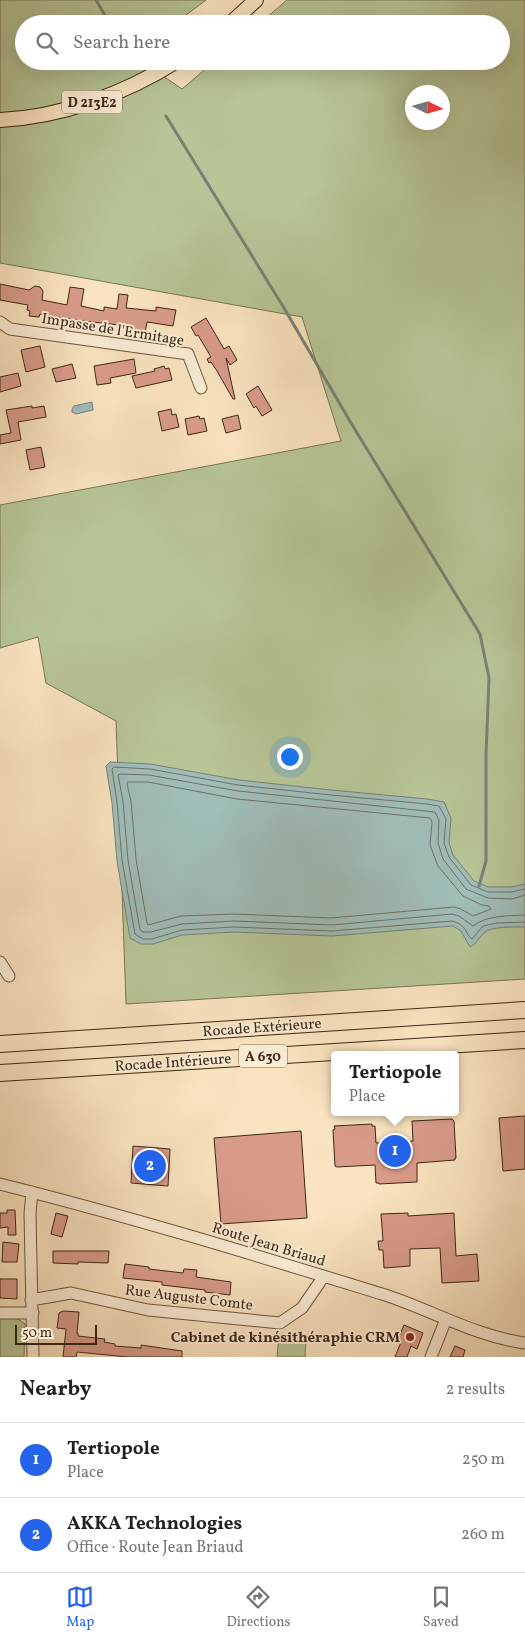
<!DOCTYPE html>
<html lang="en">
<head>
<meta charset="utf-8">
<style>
	:root { --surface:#fff; --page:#f2f2f2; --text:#222; --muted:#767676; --line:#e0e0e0; --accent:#2563eb }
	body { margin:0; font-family:Vollkorn,serif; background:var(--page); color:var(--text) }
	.compass { position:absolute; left:405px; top:85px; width:45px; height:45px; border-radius:50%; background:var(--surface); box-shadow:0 5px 20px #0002; rotate:95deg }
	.scale { position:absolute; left:15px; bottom:12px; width:82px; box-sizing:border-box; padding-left:5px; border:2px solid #3e2814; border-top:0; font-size:14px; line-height:18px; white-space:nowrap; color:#3e2814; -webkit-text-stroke:4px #fcedd6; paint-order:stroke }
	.you { position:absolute; left:289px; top:756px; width:18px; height:18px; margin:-12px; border:4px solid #fff; border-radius:50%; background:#1a73e8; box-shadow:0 0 0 8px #1a73e833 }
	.badge { display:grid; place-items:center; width:32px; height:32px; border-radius:50%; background:var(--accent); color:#fff; font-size:16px; font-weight:700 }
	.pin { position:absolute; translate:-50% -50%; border:2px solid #fff; box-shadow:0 1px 5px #0006 }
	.popup { position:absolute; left:331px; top:1051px; width:128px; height:65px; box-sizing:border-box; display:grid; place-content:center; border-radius:5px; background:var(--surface); filter:drop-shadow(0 1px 4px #0005); font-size:16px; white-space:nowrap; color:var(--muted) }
	.popup b { font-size:19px; color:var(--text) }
	.popup::after { content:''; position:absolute; left:50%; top:100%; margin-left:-10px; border:10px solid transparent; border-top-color:var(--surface) }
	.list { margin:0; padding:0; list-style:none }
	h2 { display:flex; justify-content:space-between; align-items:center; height:65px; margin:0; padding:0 20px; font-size:21px }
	h2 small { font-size:16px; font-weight:400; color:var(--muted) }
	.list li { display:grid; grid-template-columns:32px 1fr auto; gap:15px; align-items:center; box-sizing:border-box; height:75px; padding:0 20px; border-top:1px solid var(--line) }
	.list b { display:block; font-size:19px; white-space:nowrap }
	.list p { margin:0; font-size:16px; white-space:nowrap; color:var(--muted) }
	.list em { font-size:16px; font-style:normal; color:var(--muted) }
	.icon { flex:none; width:28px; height:28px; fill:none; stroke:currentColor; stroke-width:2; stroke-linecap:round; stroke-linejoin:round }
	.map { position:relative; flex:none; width:525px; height:1357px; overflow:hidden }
	.search { position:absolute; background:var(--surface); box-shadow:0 5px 20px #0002; left:15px; right:15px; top:15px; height:55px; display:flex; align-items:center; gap:12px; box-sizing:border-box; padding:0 18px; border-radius:28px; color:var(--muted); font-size:19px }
	.sheet { height:215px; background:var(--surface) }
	nav { display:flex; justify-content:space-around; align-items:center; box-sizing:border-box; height:70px; border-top:1px solid var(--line); background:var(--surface); font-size:14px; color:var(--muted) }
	nav a { display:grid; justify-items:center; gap:2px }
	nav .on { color:var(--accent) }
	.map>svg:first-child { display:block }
	.green { fill:#b7c597; stroke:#7a7656; fill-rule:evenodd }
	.water { fill:#a0bdb9; stroke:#798177 }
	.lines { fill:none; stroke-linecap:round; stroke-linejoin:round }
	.shore { stroke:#6f7266; stroke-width:1 }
	.stream { stroke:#798177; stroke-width:3 }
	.building { fill:#d99b89; stroke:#3e2814 }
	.minor-casing { stroke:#6d573f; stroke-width:13 }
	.major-casing { stroke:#3e2814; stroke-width:16 }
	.highway-casing { stroke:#3e2814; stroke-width:18 }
	.minor { stroke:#fcedd6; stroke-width:11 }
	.major { stroke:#fae3c0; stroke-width:14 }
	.highway { stroke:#fae3c0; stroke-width:16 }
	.poi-dot { fill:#8f2418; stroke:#fcedd6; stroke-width:2 }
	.labels { text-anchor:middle; stroke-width:4; stroke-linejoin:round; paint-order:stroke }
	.shield { fill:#fcedd6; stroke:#77634e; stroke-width:1 }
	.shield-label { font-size:14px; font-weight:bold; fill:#3e2814 }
	.street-label { font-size:15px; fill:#3e2814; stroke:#fcedd6 }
	.poi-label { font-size:15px; font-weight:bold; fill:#3e2814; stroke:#fcedd6; text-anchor:end }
</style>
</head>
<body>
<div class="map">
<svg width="525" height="1357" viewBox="0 0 525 1357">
	<rect width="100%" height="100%" fill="#fae3c0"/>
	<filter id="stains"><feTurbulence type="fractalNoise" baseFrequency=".004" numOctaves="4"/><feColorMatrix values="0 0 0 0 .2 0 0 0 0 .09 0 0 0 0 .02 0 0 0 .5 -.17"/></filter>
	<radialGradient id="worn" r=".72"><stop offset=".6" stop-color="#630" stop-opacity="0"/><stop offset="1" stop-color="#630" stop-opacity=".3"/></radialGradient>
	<path class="green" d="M 0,0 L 206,0 L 174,24 L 24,24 L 24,61 L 141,61 L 182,89 L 215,61 L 501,61 L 501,24 L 259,24 L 287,0 L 525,0 L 525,979 L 126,1004 L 116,721 L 46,683 L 38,637 L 0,648 L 0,505 L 341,441 L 302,317 L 0,263 ZM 412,92 L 442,92 L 442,122 L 412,122 Z
		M 0,1318 L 17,1318 L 25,1324 L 24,1357 L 0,1357 Z
		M 279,1334 L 306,1337 L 305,1357 L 277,1357 Z"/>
	<path class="water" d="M 92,402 L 93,410 L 76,414 L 72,412 L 72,409 L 74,406 Z
		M 110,762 L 150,764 L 239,780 L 331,790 L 427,799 L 444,802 L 451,818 L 449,843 L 453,855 L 474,881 L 488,887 L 511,887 L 525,884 L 525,927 C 516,927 490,926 484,933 C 478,938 477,944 470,947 L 461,931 L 453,926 L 332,936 L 234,932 L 182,935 L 153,944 L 141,944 L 130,938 L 117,861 L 112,803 L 106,766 Z"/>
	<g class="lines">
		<path class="shore" d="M 128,782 L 148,782 L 237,799 L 430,818 L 432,822 L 430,845 L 438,866 L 463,896 L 482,905 L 489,906 L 491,909 L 473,916 L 461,909 L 454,907 L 331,918 L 234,914 L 181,916 L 148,925 L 147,923 L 136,859 L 131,801 L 127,784 Z
			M 525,889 L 512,892 L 488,892 L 471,885 L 449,857 L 444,843 L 446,819 L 439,806 L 427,804 L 331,795 L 238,785 L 150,769 L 114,767 L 112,769 L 117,802 L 122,860 L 135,934 L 143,939 L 152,939 L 182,930 L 234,927 L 332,931 L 452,921 C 467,925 464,932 472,939 L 483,926 L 497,923 L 525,922
			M 525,895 L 512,899 L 488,898 L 466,889 L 443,859 L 438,843 L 439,820 L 435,812 L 238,791 L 149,775 L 121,774 L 118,775 L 123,801 L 128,860 L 140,930 L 143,932 L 151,932 L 182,924 L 234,921 L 332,925 L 452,914 L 459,916 L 473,926 C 487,915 508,916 525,915"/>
		<path class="stream" d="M 96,0 L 110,24
			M 166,116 L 284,308 L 351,423 L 480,634 L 489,678 L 486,755 L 486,861 L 479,886"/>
	</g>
	<path class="building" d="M 0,284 L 29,290 L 35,286 L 40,287 L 43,291 L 42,300 L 67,305 L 70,287 L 84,289 L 81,306 L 104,311 L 104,307 L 117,309 L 119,294 L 128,295 L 126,308 L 156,311 L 156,307 L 176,310 L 173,326 L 147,322 L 145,333 L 127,331 L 128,326 L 75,320 L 40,314 L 39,317 L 29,316 L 30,311 L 27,310 L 28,305 L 0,300 Z
		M 206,318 L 224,349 L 229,346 L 237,360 L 230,365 L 226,358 L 235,399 L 233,399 L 217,371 L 211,362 L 209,363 L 207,359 L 211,357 L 198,335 L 196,336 L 191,327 Z
		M 40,346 L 45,367 L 26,372 L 21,350 Z
		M 134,359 L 136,373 L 110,378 L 111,383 L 97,385 L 94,366 Z
		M 72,364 L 76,378 L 56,382 L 52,369 Z
		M 164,366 L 165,369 L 169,368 L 172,380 L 136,388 L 132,376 L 155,371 L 154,369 Z
		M 18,373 L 21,386 L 0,392 L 0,377 Z
		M 258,386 L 272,410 L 262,416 L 256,406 L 254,408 L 246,394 Z
		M 32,406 L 32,408 L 44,406 L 46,417 L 18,422 L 21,440 L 0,444 L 0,435 L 11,433 L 6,410 Z
		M 171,409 L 172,415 L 176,414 L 179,427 L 162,431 L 158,412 Z
		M 238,415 L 241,429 L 226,433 L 222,419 Z
		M 199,416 L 200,419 L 204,418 L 207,431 L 188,435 L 185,419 Z
		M 41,447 L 45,467 L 30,470 L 26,450 Z
		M 525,1116 L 525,1169 L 503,1171 L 499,1118 Z
		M 452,1119 L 454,1121 L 456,1158 L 455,1158 L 455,1160 L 417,1163 L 417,1182 L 379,1184 L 379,1183 L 376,1183 L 375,1165 L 337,1167 L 335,1166 L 333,1130 L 335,1129 L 334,1126 L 372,1124 L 372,1126 L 375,1126 L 376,1143 L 413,1141 L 412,1121 Z
		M 301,1131 L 307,1218 L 221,1224 L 214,1138 Z
		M 133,1146 L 170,1149 L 168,1186 L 131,1183 Z
		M 7,1210 L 15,1210 L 16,1235 L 8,1235 L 8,1227 L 0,1228 L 0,1213 L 7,1213 Z
		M 56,1213 L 68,1216 L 62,1237 L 51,1234 Z
		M 408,1213 L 408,1216 L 454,1213 L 456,1256 L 477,1254 L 479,1281 L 442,1283 L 440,1248 L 410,1249 L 410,1266 L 384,1268 L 383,1250 L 379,1250 L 378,1241 L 383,1241 L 381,1214 Z
		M 3,1242 L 19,1244 L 17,1262 L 2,1262 Z
		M 53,1251 L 109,1251 L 108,1263 L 78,1262 L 78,1264 L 53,1263 Z
		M 125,1264 L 149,1267 L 149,1269 L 183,1273 L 184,1269 L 197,1270 L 196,1277 L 231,1282 L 230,1295 L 205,1292 L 205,1290 L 162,1285 L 162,1282 L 123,1278 Z
		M 0,1279 L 17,1279 L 17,1299 L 0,1298 Z
		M 63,1311 L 79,1312 L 77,1333 L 78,1333 L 78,1336 L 105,1339 L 104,1342 L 115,1344 L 115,1346 L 141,1348 L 141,1345 L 182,1351 L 182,1357 L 128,1357 L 77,1352 L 76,1357 L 63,1357 L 66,1329 L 57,1328 L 59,1313 Z
		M 404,1325 L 423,1333 L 417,1349 L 411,1346 L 407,1357 L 395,1357 L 401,1342 L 397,1341 Z
		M 455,1346 L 465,1350 L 463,1357 L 450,1357 Z"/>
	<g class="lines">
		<defs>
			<path id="minor" d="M 0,322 L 10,329 L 188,354 L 201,388
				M 0,962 L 9,976
				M 0,1184 C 129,1216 255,1255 382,1294 C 430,1309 474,1336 525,1343
				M 32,1192 L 30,1214 L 33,1357
				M 31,1300 L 71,1293 L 148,1310 L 280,1323 L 302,1308 L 324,1276
				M 0,1313 L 33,1313
				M 431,1357 L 446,1319"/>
			<path id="major" d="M 230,24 L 256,0
				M 0,120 C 62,117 124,94 177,61"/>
			<path id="highway" d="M 0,1044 L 525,1010
				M 0,1073 L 525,1040"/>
		</defs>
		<use href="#minor" class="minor-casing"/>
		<use href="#major" class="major-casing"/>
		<use href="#highway" class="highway-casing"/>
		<use href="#minor" class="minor"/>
		<use href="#major" class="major"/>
		<use href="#highway" class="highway"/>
	</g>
	<circle class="poi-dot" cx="410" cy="1337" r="5"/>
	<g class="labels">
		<g class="shield">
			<rect x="62" y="90.5" width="60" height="23" rx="4"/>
			<rect x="239" y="1044.5" width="48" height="23" rx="4"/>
		</g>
		<g class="shield-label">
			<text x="92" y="107">D 213E2</text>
			<text x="263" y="1061">A 630</text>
		</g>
		<g class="street-label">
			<text transform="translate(113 329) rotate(9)" y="5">Impasse de l'Ermitage</text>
			<text transform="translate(262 1027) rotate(-4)" y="5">Rocade Extérieure</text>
			<text transform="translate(173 1062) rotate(-4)" y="5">Rocade Intérieure</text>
			<text transform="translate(269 1244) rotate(17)" y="5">Route Jean Briaud</text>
			<text transform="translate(189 1297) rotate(7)" y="5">Rue Auguste Comte</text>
		</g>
		<g class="poi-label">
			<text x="400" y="1342">Cabinet de kinésithéraphie CRM</text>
		</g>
	</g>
	<rect width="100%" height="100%" filter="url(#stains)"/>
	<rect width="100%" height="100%" fill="url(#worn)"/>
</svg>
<svg class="compass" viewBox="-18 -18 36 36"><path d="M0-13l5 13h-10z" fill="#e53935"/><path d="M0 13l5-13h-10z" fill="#767676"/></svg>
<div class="scale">50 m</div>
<div class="you"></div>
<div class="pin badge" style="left:395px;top:1151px">1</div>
<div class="popup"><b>Tertiopole</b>Place</div>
<div class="pin badge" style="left:150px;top:1166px">2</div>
<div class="search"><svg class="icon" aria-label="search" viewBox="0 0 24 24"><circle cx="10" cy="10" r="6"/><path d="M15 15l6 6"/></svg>Search here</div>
</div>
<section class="sheet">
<h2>Nearby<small>2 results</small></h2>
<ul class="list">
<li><span class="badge">1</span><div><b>Tertiopole</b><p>Place</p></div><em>250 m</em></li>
<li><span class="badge">2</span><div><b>AKKA Technologies</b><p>Office · Route Jean Briaud</p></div><em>260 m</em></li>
</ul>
</section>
<nav>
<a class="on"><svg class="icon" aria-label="map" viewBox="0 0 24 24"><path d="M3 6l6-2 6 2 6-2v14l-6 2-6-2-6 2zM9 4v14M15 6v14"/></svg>Map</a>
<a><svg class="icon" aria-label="directions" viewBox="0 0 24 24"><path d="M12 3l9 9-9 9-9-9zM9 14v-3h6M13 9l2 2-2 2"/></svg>Directions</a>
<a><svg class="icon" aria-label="saved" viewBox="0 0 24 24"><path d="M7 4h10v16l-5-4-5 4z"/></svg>Saved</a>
</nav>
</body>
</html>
